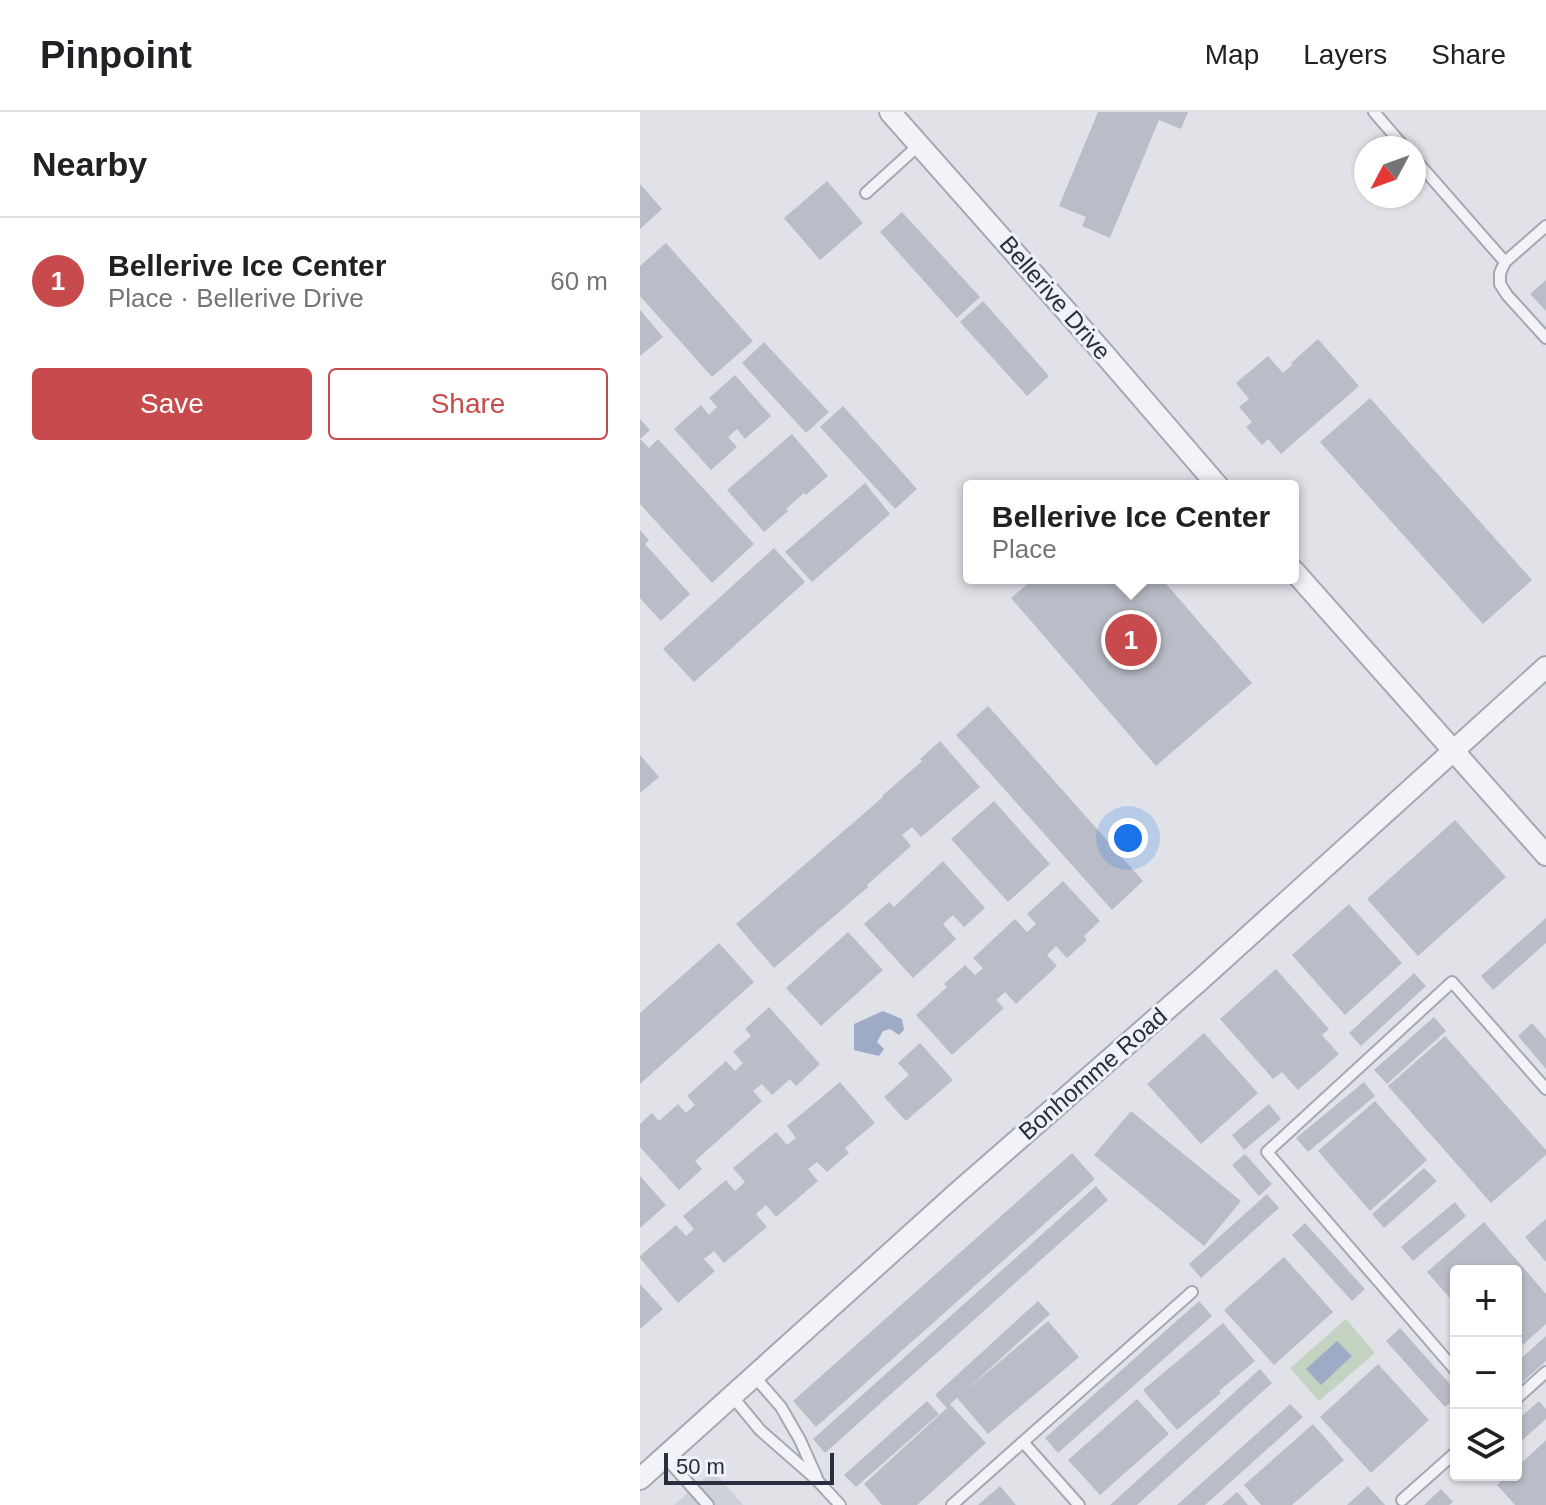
<!DOCTYPE html>
<html lang="en">
<head>
<meta charset="utf-8">
<style>
	:root { --surface:#fff; --page:#f2f2f2; --text:#202124; --muted:#757577; --line:#e0e0e0; --accent:#c74b4c }
	body { margin:0; font-family:Helvetica,sans-serif; background:var(--page); color:var(--text) }
	.controls { position:absolute; right:24px; bottom:24px; display:grid; overflow:hidden; border-radius:8px; box-shadow:0 2px 6px #0004 }
	.controls button { width:72px; height:72px; display:grid; place-items:center; padding:0; border:0; border-bottom:2px solid var(--line); background:var(--surface); color:var(--text); font:40px sans-serif }
	.compass { position:absolute; left:714px; top:24px; width:72px; height:72px; border-radius:50%; background:var(--surface); box-shadow:0 2px 6px #0004; rotate:229deg }
	.scale { position:absolute; left:24px; bottom:20px; width:170px; box-sizing:border-box; padding-left:8px; border:4px solid #292e3f; border-top:0; font-size:22px; line-height:28px; white-space:nowrap; color:#292e3f; -webkit-text-stroke:6px #eff1f6; paint-order:stroke }
	.you { position:absolute; left:488px; top:726px; width:28px; height:28px; margin:-20px; border:6px solid #fff; border-radius:50%; background:#1a73e8; box-shadow:0 0 0 12px #1a73e833 }
	.badge { display:grid; place-items:center; width:52px; height:52px; border-radius:50%; background:var(--accent); color:#fff; font-size:26px; font-weight:700 }
	.pin { position:absolute; translate:-50% -50%; border:4px solid #fff; box-shadow:0 2px 8px #0006 }
	.popup { position:absolute; left:323px; top:368px; width:336px; height:104px; box-sizing:border-box; display:grid; place-content:center; border-radius:8px; background:var(--surface); filter:drop-shadow(0 2px 6px #0005); font-size:26px; white-space:nowrap; color:var(--muted) }
	.popup b { font-size:30px; color:var(--text) }
	.popup::after { content:''; position:absolute; left:50%; top:100%; margin-left:-16px; border:16px solid transparent; border-top-color:var(--surface) }
	.list { margin:0; padding:0; list-style:none }
	h2 { display:flex; justify-content:space-between; align-items:center; height:104px; margin:0; padding:0 32px; font-size:34px }
	h2 small { font-size:26px; font-weight:400; color:var(--muted) }
	.list li { display:grid; grid-template-columns:52px 1fr auto; gap:24px; align-items:center; box-sizing:border-box; height:128px; padding:0 32px; border-top:2px solid var(--line) }
	.list b { display:block; font-size:30px; white-space:nowrap }
	.list p { margin:0; font-size:26px; white-space:nowrap; color:var(--muted) }
	.list em { font-size:26px; font-style:normal; color:var(--muted) }
	.actions { display:flex; gap:16px; padding:24px 32px }
	.actions a { flex:1; padding:18px 0; border:2px solid var(--accent); border-radius:8px; text-align:center; font-size:28px; color:var(--accent) }
	.actions .main { background:var(--accent); color:#fff }
	.icon { flex:none; width:44px; height:44px; fill:none; stroke:currentColor; stroke-width:2; stroke-linecap:round; stroke-linejoin:round }
	.map { position:relative; flex:none; width:906px; height:1393px; overflow:hidden }
	header { display:flex; align-items:center; gap:48px; box-sizing:border-box; height:112px; padding:0 40px; background:var(--surface); border-bottom:2px solid var(--line) }
	header strong { font-size:38px }
	nav { display:flex; gap:44px; margin-inline-start:auto; font-size:28px }
	main { display:flex }
	aside { flex:1; background:var(--surface) }
	.map>svg:first-child { display:block }
	.built { fill:#ced1da }
	.green { fill:#c3d2c1 }
	.water { fill:#9dabc6 }
	.building { fill:#babdc8 }
	.lines { fill:none; stroke-linecap:round; stroke-linejoin:round }
	.service-casing { stroke:#a5a8b2; stroke-width:14 }
	.minor-casing { stroke:#a5a8b2; stroke-width:24 }
	.service { stroke:#f2f3f7; stroke-width:10 }
	.minor { stroke:#f2f3f7; stroke-width:20 }
	.labels { text-anchor:middle; stroke-width:6; stroke-linejoin:round; paint-order:stroke }
	.street-label { font-size:24px; fill:#292e3f; stroke:#eff1f6 }
</style>
</head>
<body>
<header>
<strong>Pinpoint</strong>
<nav><a>Map</a><a>Layers</a><a>Share</a></nav>
</header>
<main>
<aside>
<h2>Nearby<small></small></h2>
<ul class="list">
<li><span class="badge">1</span><div><b>Bellerive Ice Center</b><p>Place · Bellerive Drive</p></div><em>60 m</em></li>
</ul>
<div class="actions"><a class="main">Save</a><a>Share</a></div>
</aside>
<div class="map">
<svg width="906" height="1393" viewBox="0 0 906 1393">
	<rect width="100%" height="100%" fill="#e0e2e8"/>
	<path class="built" d="M 73,1359 L 103,1393 L 34,1393 Z"/>
	<path class="green" d="M 706,1207 L 735,1241 L 679,1289 L 650,1256 Z"/>
	<path class="water" d="M 243,899 L 262,907 L 264,918 L 259,923 L 250,917 L 243,919 L 237,930 L 244,937 L 239,944 L 214,938 L 214,912 Z
		M 697,1229 L 712,1244 L 681,1273 L 666,1257 Z"/>
	<path class="building" d="M 458,0 L 548,0 L 541,17 L 519,8 L 470,126 L 442,114 L 446,105 L 419,94 Z
		M 187,69 L 223,111 L 180,148 L 144,106 Z
		M 0,72 L 22,97 L 0,117 Z
		M 262,100 L 340,185 L 317,206 L 240,120 Z
		M 26,131 L 113,229 L 72,265 L 0,184 L 0,154 Z
		M 906,168 L 906,199 L 890,182 Z
		M 343,189 L 409,264 L 387,284 L 320,210 Z
		M 0,198 L 23,225 L 0,244 Z
		M 678,227 L 719,274 L 641,342 L 628,327 L 622,333 L 606,315 L 612,310 L 599,295 L 609,287 L 596,271 L 628,244 L 643,261 L 653,252 L 651,251 Z
		M 124,230 L 189,300 L 166,321 L 102,251 Z
		M 95,263 L 131,304 L 105,327 L 97,317 L 88,325 L 97,335 L 71,358 L 34,317 L 61,293 L 69,303 L 77,295 L 69,286 Z
		M 730,286 L 892,468 L 843,512 L 680,330 Z
		M 203,294 L 277,377 L 255,397 L 180,315 Z
		M 0,307 L 10,318 L 0,327 L 9,336 L 18,327 L 114,432 L 72,471 L 0,392 Z
		M 152,322 L 188,364 L 166,383 L 164,381 L 146,397 L 148,399 L 124,420 L 87,378 Z
		M 225,371 L 250,402 L 172,470 L 145,440 Z
		M 0,418 L 9,428 L 5,432 L 50,482 L 21,509 L 0,486 Z
		M 134,436 L 165,470 L 54,570 L 23,537 Z
		M 394,466 L 521,466 L 612,571 L 516,654 L 371,486 Z
		M 348,594 L 503,769 L 472,798 L 316,623 Z
		M 300,629 L 340,675 L 281,725 L 272,715 L 262,723 L 271,734 L 227,773 L 228,775 L 134,856 L 96,812 L 243,685 L 242,684 L 282,649 L 280,647 Z
		M 0,643 L 19,665 L 0,681 Z
		M 354,689 L 410,752 L 368,790 L 311,727 Z
		M 815,708 L 866,765 L 778,844 L 727,787 Z
		M 303,749 L 345,796 L 324,815 L 313,803 L 303,812 L 316,827 L 273,866 L 224,812 L 249,790 L 254,795 Z
		M 423,769 L 460,809 L 444,824 L 447,828 L 427,846 L 416,834 L 407,843 L 417,854 L 376,892 L 365,880 L 356,888 L 364,896 L 312,943 L 276,903 L 307,875 L 304,872 L 325,853 L 335,863 L 343,856 L 333,846 L 375,807 L 387,820 L 396,812 L 387,802 Z
		M 709,792 L 762,851 L 705,903 L 652,843 Z
		M 906,806 L 906,831 L 853,878 L 841,864 Z
		M 208,820 L 243,858 L 181,914 L 146,876 Z
		M 79,831 L 114,870 L 0,972 L 0,901 Z
		M 636,857 L 689,917 L 682,923 L 699,942 L 658,978 L 642,960 L 633,967 L 580,907 Z
		M 774,861 L 786,874 L 721,934 L 709,921 Z
		M 129,895 L 180,952 L 156,974 L 150,967 L 132,983 L 122,972 L 113,979 L 122,989 L 55,1049 L 62,1057 L 39,1078 L 0,1035 L 0,1012 L 12,1001 L 19,1009 L 38,992 L 46,1001 L 55,993 L 47,984 L 86,949 L 95,959 L 103,951 L 93,940 L 111,924 L 105,917 Z
		M 794,905 L 806,919 L 747,972 L 734,958 Z
		M 892,911 L 906,927 L 906,957 L 878,924 Z
		M 564,921 L 618,981 L 561,1032 L 507,972 Z
		M 805,924 L 906,1038 L 906,1043 L 851,1091 L 748,974 Z
		M 280,931 L 313,968 L 266,1009 L 244,985 L 269,963 L 258,951 Z
		M 200,970 L 235,1011 L 205,1036 L 209,1041 L 187,1060 L 177,1050 L 168,1057 L 178,1069 L 136,1105 L 126,1093 L 116,1102 L 127,1115 L 84,1151 L 74,1139 L 64,1147 L 75,1159 L 38,1191 L 0,1146 L 0,1144 L 36,1113 L 46,1124 L 54,1117 L 43,1104 L 86,1068 L 95,1079 L 105,1070 L 93,1056 L 136,1020 L 147,1033 L 156,1026 L 147,1014 Z
		M 724,970 L 735,984 L 668,1040 L 656,1026 Z
		M 735,989 L 787,1048 L 730,1099 L 678,1039 Z
		M 629,992 L 641,1007 L 604,1038 L 592,1023 Z
		M 491,999 L 601,1089 L 564,1134 L 454,1043 Z
		M 432,1041 L 455,1067 L 176,1315 L 153,1289 Z
		M 605,1042 L 632,1072 L 619,1084 L 592,1053 Z
		M 784,1056 L 797,1069 L 744,1116 L 732,1102 Z
		M 0,1064 L 26,1093 L 0,1116 Z
		M 456,1074 L 468,1088 L 185,1341 L 173,1327 Z
		M 627,1082 L 639,1096 L 561,1166 L 549,1152 Z
		M 815,1090 L 826,1104 L 773,1149 L 761,1135 Z
		M 906,1107 L 906,1150 L 885,1125 Z
		M 844,1110 L 906,1182 L 906,1212 L 876,1239 L 876,1159 L 816,1159 L 816,1193 L 787,1160 Z
		M 665,1111 L 725,1177 L 712,1189 L 652,1123 Z
		M 644,1145 L 693,1200 L 634,1253 L 584,1198 Z
		M 0,1172 L 23,1197 L 0,1217 Z
		M 398,1189 L 410,1202 L 325,1279 L 408,1209 L 439,1245 L 348,1322 L 317,1286 L 310,1292 L 346,1331 L 277,1393 L 242,1393 L 224,1372 L 307,1296 L 295,1283 Z
		M 559,1189 L 572,1204 L 418,1341 L 405,1326 Z
		M 583,1211 L 615,1249 L 579,1279 L 581,1281 L 537,1318 L 503,1278 Z
		M 760,1216 L 816,1279 L 816,1286 L 805,1295 L 746,1229 Z
		M 906,1224 L 906,1249 L 876,1276 L 876,1251 Z
		M 738,1252 L 789,1308 L 731,1361 L 680,1305 Z
		M 620,1257 L 632,1271 L 497,1393 L 470,1393 Z
		M 497,1287 L 529,1322 L 460,1383 L 428,1348 Z
		M 287,1289 L 299,1302 L 216,1375 L 204,1363 Z
		M 899,1289 L 906,1297 L 906,1307 L 876,1334 L 876,1309 Z
		M 650,1292 L 663,1305 L 565,1393 L 537,1393 Z
		M 673,1312 L 704,1348 L 652,1393 L 621,1393 L 604,1373 Z
		M 906,1328 L 906,1393 L 875,1393 L 857,1373 L 868,1363 L 876,1363 L 876,1356 Z
		M 360,1374 L 376,1393 L 338,1393 Z
		M 728,1374 L 745,1393 L 707,1393 Z
		M 801,1377 L 813,1390 L 809,1393 L 784,1393 Z
		M 597,1380 L 608,1393 L 582,1393 Z"/>
	<g class="lines">
		<defs>
			<path id="service" d="M 734,0 L 765,36
				M 774,46 L 865,150
				M 226,81 L 279,33
				M 906,114 L 865,150 L 860,161 L 860,172 L 867,183 L 906,226
				M 816,1259 L 627,1040 L 812,870 L 906,977
				M 114,1264 L 141,1295 L 160,1328 L 177,1366
				M 92,1284 L 120,1318 L 177,1368 L 200,1393
				M 876,1287 L 906,1260
				M 383,1330 L 439,1393
				M 25,1345 L 68,1393
				M 762,1388 L 816,1340
				M 312,1393 L 552,1180"/>
			<path id="minor" d="M 250,0 L 459,236 L 578,374
				M 653,458 L 906,743
				M 0,1367 L 316,1082 L 558,870 L 906,555"/>
		</defs>
		<use href="#service" class="service-casing"/>
		<use href="#minor" class="minor-casing"/>
		<use href="#service" class="service"/>
		<use href="#minor" class="minor"/>
	</g>
	<g class="labels">
		<g class="street-label">
			<text transform="translate(415 186) rotate(49)" y="8">Bellerive Drive</text>
			<text transform="translate(453 962) rotate(-41)" y="8">Bonhomme Road</text>
		</g>
	</g>
</svg>
<div class="controls">
<button>+</button>
<button>−</button>
<button><svg class="icon" aria-label="layers" viewBox="0 0 24 24"><path d="M12 4l9 5-9 5-9-5zM3 14l9 5 9-5"/></svg></button>
</div>
<svg class="compass" viewBox="-18 -18 36 36"><path d="M0-13l5 13h-10z" fill="#e53935"/><path d="M0 13l5-13h-10z" fill="#757577"/></svg>
<div class="scale">50 m</div>
<div class="you"></div>
<div class="pin badge" style="left:491px;top:528px">1</div>
<div class="popup"><b>Bellerive Ice Center</b>Place</div>
</div>
</main>
</body>
</html>
